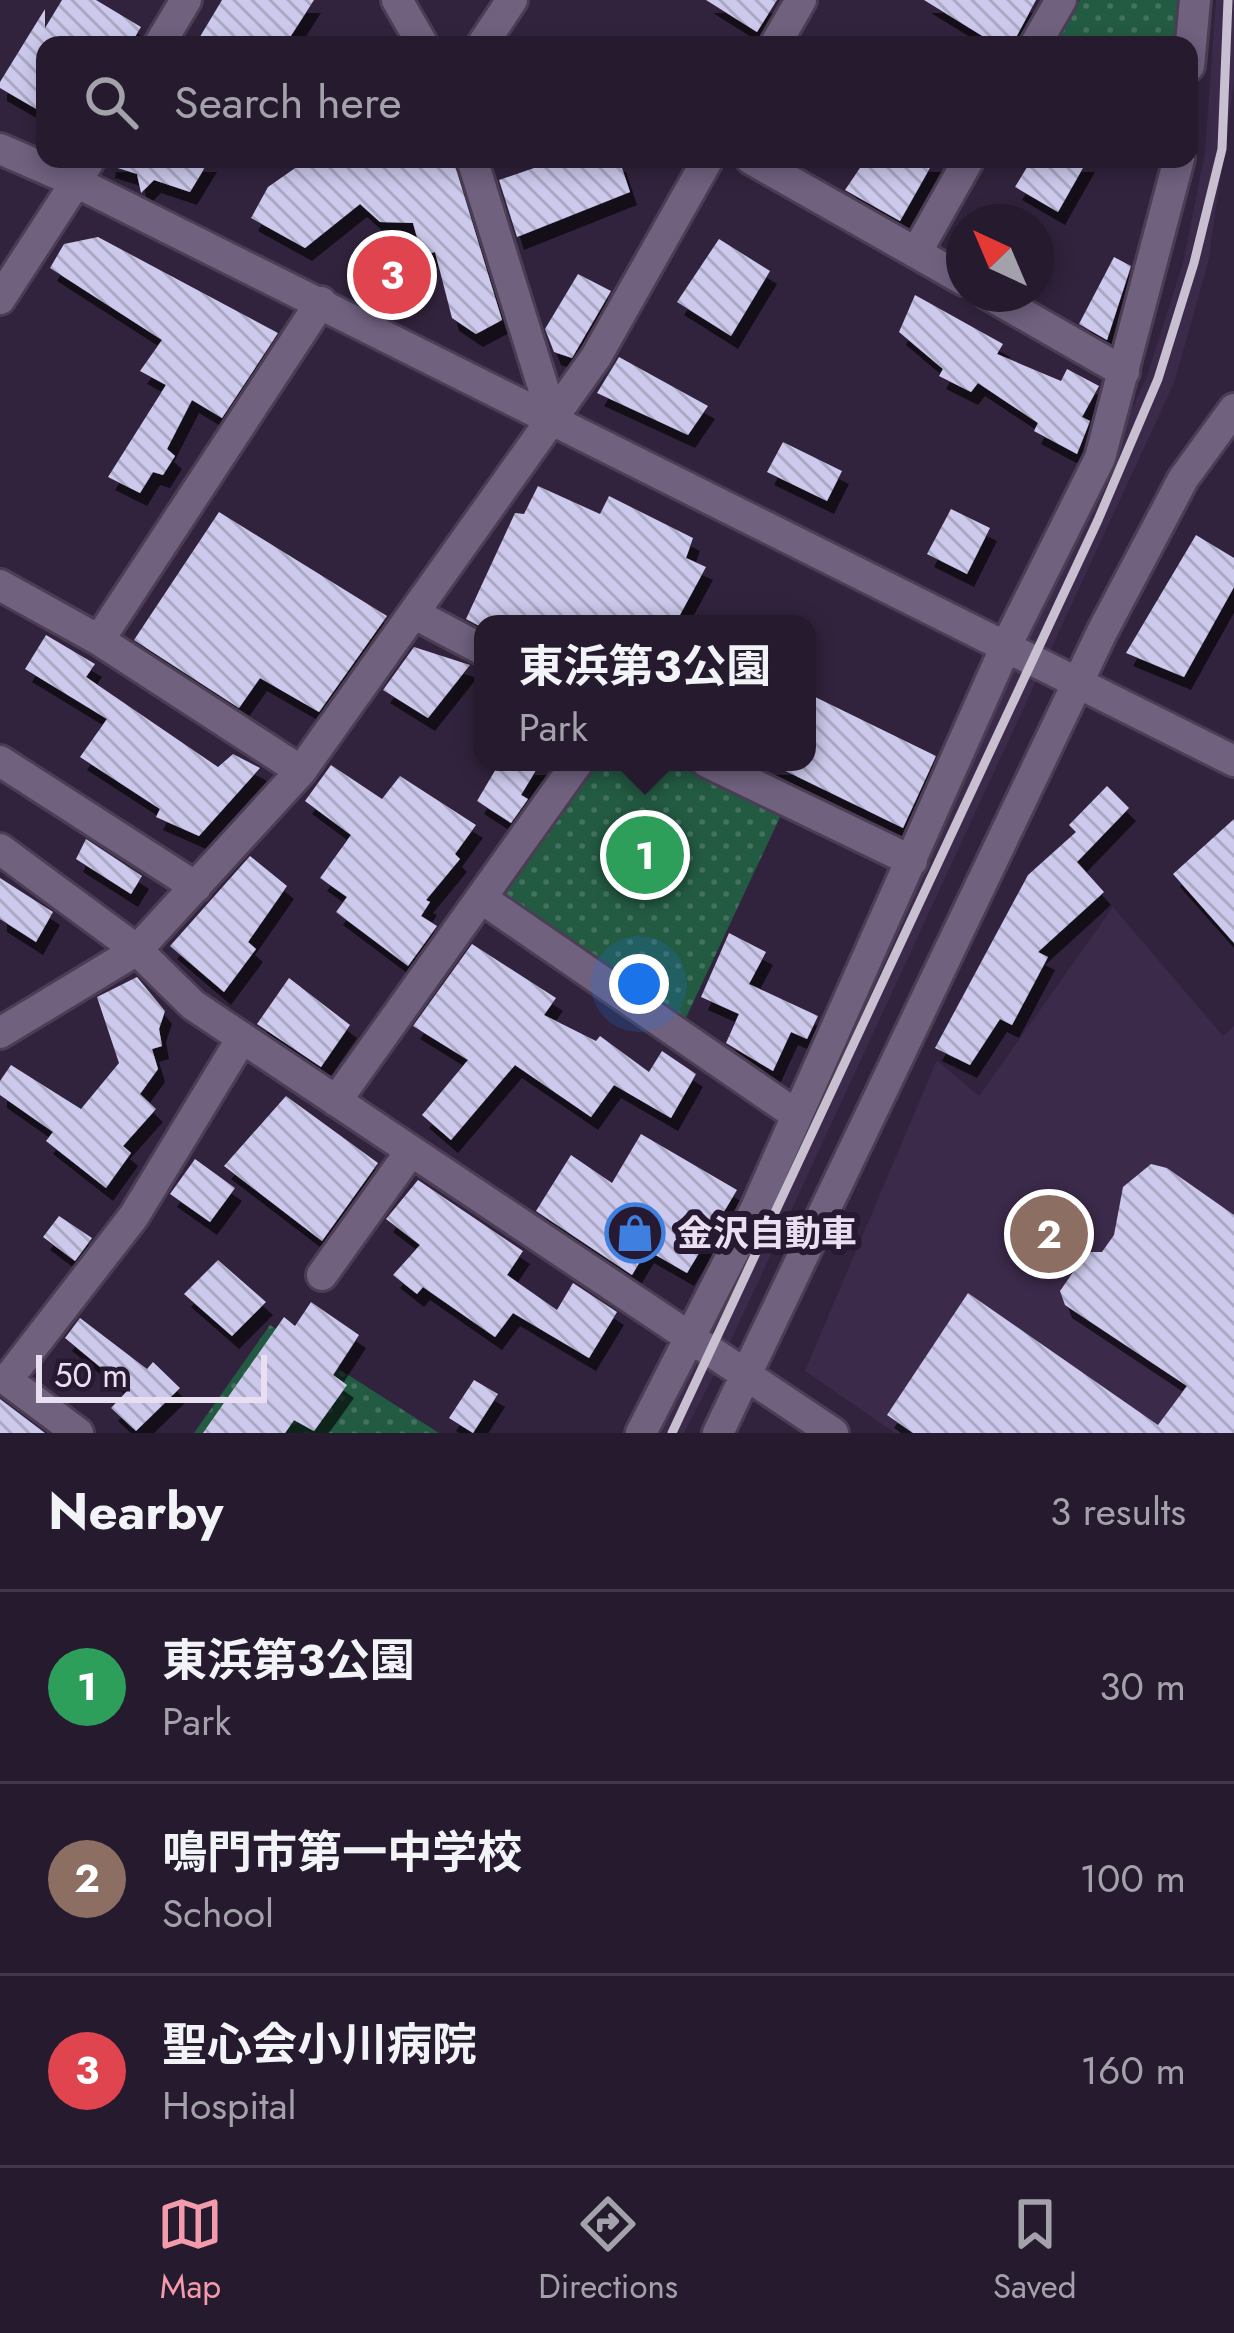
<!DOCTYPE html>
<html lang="en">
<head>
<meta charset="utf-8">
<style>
	:root { --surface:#251a2e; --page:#31273a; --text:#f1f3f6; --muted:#a3a1aa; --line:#42384a; --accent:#f39aab }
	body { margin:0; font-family:Jost,"Noto Sans JP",sans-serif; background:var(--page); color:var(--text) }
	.compass { position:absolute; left:946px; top:204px; width:108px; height:108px; border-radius:50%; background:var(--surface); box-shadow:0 6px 18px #0003; rotate:316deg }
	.scale { position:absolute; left:36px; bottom:30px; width:231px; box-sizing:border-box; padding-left:12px; border:6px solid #e8dff0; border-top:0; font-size:33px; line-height:42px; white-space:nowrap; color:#e8dff0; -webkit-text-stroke:9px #271932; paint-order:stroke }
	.you { position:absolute; left:639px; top:984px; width:42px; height:42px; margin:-30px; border:9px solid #fff; border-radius:50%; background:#1a73e8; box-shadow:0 0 0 18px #1a73e833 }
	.badge { display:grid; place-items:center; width:78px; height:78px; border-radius:50%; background:var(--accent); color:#fff; font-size:39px; font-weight:700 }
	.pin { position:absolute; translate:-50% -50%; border:6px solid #fff; box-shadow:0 3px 12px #0006 }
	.popup { position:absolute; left:474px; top:615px; width:342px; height:156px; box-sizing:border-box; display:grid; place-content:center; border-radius:24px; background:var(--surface); filter:drop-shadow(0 3px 9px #0005); font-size:39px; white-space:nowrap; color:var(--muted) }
	.popup b { font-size:45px; color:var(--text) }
	.popup::after { content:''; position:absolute; left:50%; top:100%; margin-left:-24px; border:24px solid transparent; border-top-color:var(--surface) }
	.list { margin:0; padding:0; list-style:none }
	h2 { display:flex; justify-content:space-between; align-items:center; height:156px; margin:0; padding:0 48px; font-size:51px }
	h2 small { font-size:39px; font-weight:400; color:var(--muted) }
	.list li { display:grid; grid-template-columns:78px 1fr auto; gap:36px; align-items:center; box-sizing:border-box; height:192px; padding:0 48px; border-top:3px solid var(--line) }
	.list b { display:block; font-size:45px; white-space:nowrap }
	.list p { margin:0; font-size:39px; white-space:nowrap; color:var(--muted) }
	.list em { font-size:39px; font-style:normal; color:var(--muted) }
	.icon { flex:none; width:66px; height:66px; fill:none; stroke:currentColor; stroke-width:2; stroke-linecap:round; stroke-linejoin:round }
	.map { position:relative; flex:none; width:1234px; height:1433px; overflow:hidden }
	.search { position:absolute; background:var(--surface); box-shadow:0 6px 18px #0003; left:36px; right:36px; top:36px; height:132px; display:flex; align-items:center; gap:30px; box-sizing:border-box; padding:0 42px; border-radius:24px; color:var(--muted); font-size:45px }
	.sheet { height:732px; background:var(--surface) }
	nav { display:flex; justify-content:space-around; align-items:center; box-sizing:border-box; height:168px; border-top:3px solid var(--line); background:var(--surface); font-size:33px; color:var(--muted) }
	nav a { display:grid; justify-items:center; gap:6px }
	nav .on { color:var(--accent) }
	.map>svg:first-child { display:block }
	.built { fill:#3b2a4a }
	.park { fill:url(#park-dots) }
	.building { fill:url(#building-back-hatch); filter:url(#shadow) }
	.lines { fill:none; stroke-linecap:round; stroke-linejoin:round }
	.minor-casing { stroke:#4b3e54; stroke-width:36 }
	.minor { stroke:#70617f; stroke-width:30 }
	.rail { stroke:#c8bfd1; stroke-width:9 }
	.labels { text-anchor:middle; stroke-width:12; stroke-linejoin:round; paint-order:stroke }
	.poi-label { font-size:36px; font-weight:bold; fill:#e8dff0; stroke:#271932; text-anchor:start }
</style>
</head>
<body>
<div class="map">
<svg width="1234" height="1433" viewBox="0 0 1234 1433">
	<defs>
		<pattern id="park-dots" width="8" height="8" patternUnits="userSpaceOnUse" patternTransform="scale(3)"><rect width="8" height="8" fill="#235a42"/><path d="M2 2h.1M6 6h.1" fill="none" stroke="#43715e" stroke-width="1.8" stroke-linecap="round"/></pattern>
		<pattern id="building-back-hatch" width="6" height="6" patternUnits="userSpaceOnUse" patternTransform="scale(3)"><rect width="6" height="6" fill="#ccc9ec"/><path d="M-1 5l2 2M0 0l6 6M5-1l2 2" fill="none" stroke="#aaa8c3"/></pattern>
		<filter id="shadow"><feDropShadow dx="7" dy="13" stdDeviation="0" flood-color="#0009"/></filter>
	</defs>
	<rect width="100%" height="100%" fill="#31233d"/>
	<path class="built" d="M 1216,0 L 1234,0 L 1234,82 L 1208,263 L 1174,383 L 721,1362 L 684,1433 L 662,1433 L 1147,376 L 1183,263 L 1205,152 Z
		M 1113,907 L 1223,1036 L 1234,1026 L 1234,1433 L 895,1433 L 805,1371 L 937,1060 L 979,1096 Z"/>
	<path class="park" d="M 1080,0 L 1182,0 L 1176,45 L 1060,45 L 1055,42 Z
		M 589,762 L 671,762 L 781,815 L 684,1022 L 502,895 Z
		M 270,1325 L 439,1433 L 194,1433 Z"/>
	<path class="building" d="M 62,0 L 96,0 L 141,27 L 130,45 L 45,45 L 45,114 L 0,88 L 0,82 L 45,9 L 45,28 Z
		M 222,0 L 314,0 L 285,45 L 195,45 Z
		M 706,0 L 777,0 L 757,32 Z
		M 924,0 L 1036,0 L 1012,45 L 997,45 Z
		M 109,159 L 210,159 L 190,192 L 154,180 L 141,193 L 137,174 L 108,165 Z
		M 308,159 L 453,159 L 502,320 L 476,334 L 452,318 L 435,252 L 422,256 L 413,223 L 380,222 L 360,204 L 305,248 L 251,218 L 268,187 Z
		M 560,159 L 619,159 L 630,192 L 517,237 L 499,180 Z
		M 866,159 L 935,159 L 900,221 L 845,190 Z
		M 1032,159 L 1088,159 L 1058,212 L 1015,187 Z
		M 98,237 L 278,333 L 222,418 L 192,400 L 167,449 L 175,456 L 163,475 L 153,472 L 140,493 L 108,477 L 166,385 L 140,371 L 162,340 L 50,268 L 64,244 Z
		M 719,239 L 770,271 L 731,336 L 677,302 Z
		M 1114,257 L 1131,266 L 1107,340 L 1079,324 Z
		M 578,274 L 611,291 L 572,358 L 554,352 L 545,329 Z
		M 915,295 L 1003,344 L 997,354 L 1061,381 L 1067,369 L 1099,386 L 1082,417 L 1090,421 L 1077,454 L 1034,431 L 1038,423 L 978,383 L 971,392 L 939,376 L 943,369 L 899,332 Z
		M 619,357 L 708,406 L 688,435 L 597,393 Z
		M 783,442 L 842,471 L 827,501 L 767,472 Z
		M 538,486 L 600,514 L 609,496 L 693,538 L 686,558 L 706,567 L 675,624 L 483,628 L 466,619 L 515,513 L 524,514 Z
		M 951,509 L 990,528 L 967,574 L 927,554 Z
		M 219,512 L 387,616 L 319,712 L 260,678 L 239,708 L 134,640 Z
		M 1196,535 L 1234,558 L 1234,587 L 1184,677 L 1126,653 Z
		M 46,635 L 95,664 L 86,677 L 218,767 L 233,754 L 260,768 L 199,836 L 156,817 L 160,809 L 80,757 L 107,719 L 25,669 Z
		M 414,647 L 470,665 L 428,718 L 383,690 Z
		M 807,693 L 936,756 L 903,828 L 767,762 L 807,762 Z
		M 500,762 L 541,762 L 521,795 L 528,799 L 511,823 L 477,801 Z
		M 331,765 L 382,799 L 400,776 L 476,825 L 455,854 L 460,859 L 426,900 L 430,902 L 421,916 L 437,926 L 408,966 L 336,912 L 347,897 L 320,878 L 351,835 L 305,801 Z
		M 1107,786 L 1129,808 L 1077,862 L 1104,892 L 1038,952 L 1048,957 L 1012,1025 L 1000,1019 L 970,1065 L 935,1048 L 1028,875 L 1076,832 L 1069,825 Z
		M 1234,819 L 1234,943 L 1173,874 Z
		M 86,839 L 142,876 L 131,894 L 76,859 Z
		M 250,856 L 287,886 L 248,942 L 256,949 L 224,992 L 170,946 Z
		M 0,878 L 53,912 L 36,942 L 0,919 Z
		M 729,933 L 766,952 L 749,984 L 818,1016 L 807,1039 L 791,1032 L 773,1071 L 726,1043 L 739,1014 L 701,997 Z
		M 472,944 L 556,998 L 544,1015 L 596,1041 L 600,1036 L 649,1072 L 662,1051 L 696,1074 L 671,1118 L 614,1085 L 591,1117 L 515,1065 L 451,1140 L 422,1115 L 468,1060 L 413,1026 Z
		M 137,977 L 165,1011 L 159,1029 L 162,1046 L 152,1049 L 158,1069 L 140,1094 L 156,1109 L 123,1146 L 131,1153 L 106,1188 L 46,1141 L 53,1132 L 0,1095 L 0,1081 L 11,1065 L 81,1109 L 119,1063 L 97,997 Z
		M 289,978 L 350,1025 L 321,1067 L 257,1024 Z
		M 286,1096 L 378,1163 L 322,1241 L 224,1166 Z
		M 641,1134 L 737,1190 L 687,1273 L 647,1250 L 632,1275 L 536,1211 L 571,1155 L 612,1183 Z
		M 195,1159 L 235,1188 L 210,1222 L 170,1194 Z
		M 1151,1164 L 1167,1168 L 1234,1215 L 1234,1433 L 913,1433 L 887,1415 L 968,1293 L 1158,1425 L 1187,1386 L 1065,1305 L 1060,1291 L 1087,1252 L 1102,1252 L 1114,1235 L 1123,1187 Z
		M 418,1180 L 523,1251 L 507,1275 L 557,1310 L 573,1283 L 617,1312 L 589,1358 L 513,1313 L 495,1337 L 423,1287 L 417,1294 L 393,1275 L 420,1245 L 386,1219 Z
		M 59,1216 L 92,1238 L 75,1261 L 43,1237 Z
		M 218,1260 L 266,1302 L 232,1336 L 184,1294 Z
		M 311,1302 L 359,1335 L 333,1375 L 347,1385 L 314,1431 L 294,1420 L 285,1433 L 203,1433 L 284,1317 L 295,1326 Z
		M 80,1318 L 147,1369 L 153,1362 L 180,1388 L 136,1431 L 111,1408 L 128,1390 L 65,1338 Z
		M 474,1380 L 498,1394 L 473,1433 L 449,1418 Z
		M 0,1399 L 45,1433 L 0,1433 Z"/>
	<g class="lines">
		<defs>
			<path id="minor" d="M 397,0 L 423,45
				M 159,45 L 186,0
				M 482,45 L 512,0
				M 775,45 L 801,0
				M 1035,45 L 1061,0
				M 1189,66 L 1195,0
				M 0,149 L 76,182 L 90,159
				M 472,159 L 553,419
				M 751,159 L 964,280
				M 916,253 L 969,159
				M 988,294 L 1124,372
				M 0,299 L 76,182 L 1234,761
				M 0,585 L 99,640 L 301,771
				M 415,614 L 483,650
				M 99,640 L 321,302
				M 0,761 L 196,887
				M 707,762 L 912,861
				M 0,849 L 137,950 L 193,1005 L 833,1433
				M 481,898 L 795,1114
				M 0,1033 L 137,950 L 301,771 L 596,357 L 708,159
				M 336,1101 L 578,762
				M 322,1275 L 411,1151
				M 78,1433 L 7,1380 L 134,1216 L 242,1038
				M 641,1433 L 756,1208 L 1006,646 L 1100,458 L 1179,159
				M 718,1433 L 1102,632 L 1183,479 L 1234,409"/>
		</defs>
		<use href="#minor" class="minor-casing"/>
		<use href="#minor" class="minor"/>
		<path class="rail" d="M 672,1433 L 1098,520 L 1158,379 L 1194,263 L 1222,149 L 1228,0"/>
	</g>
	<defs>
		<symbol id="shop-ring" viewBox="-11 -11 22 22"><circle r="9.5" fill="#271932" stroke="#3f7fe0" stroke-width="1.5"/><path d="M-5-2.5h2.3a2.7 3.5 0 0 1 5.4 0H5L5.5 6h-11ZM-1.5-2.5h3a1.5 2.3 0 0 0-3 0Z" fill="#3f7fe0"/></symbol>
	</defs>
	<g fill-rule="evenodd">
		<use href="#shop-ring" x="602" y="1200" width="66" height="66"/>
	</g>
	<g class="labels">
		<g class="poi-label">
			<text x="677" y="1246">金沢自動車</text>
		</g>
	</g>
</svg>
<svg class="compass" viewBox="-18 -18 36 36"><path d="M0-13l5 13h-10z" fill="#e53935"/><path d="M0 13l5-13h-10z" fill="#a3a1aa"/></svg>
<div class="scale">50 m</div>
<div class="you"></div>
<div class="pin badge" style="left:645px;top:855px;background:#2e9e5b">1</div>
<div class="popup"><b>東浜第3公園</b>Park</div>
<div class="pin badge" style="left:1049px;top:1234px;background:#8d6e63">2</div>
<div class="pin badge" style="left:392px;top:275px;background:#e0444e">3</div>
<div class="search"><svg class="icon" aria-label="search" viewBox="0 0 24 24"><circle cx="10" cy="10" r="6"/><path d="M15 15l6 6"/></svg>Search here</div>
</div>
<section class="sheet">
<h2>Nearby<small>3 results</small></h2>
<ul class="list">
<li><span class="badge" style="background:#2e9e5b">1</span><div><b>東浜第3公園</b><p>Park</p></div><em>30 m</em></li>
<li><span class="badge" style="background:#8d6e63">2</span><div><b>鳴門市第一中学校</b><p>School</p></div><em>100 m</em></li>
<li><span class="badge" style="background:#e0444e">3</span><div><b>聖心会小川病院</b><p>Hospital</p></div><em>160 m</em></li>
</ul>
</section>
<nav>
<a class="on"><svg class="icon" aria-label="map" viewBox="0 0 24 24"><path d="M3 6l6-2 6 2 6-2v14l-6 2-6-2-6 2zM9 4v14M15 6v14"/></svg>Map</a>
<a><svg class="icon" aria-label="directions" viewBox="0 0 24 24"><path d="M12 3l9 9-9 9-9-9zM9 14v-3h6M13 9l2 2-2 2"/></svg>Directions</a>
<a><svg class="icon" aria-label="saved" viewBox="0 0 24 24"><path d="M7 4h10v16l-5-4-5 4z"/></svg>Saved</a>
</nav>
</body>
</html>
